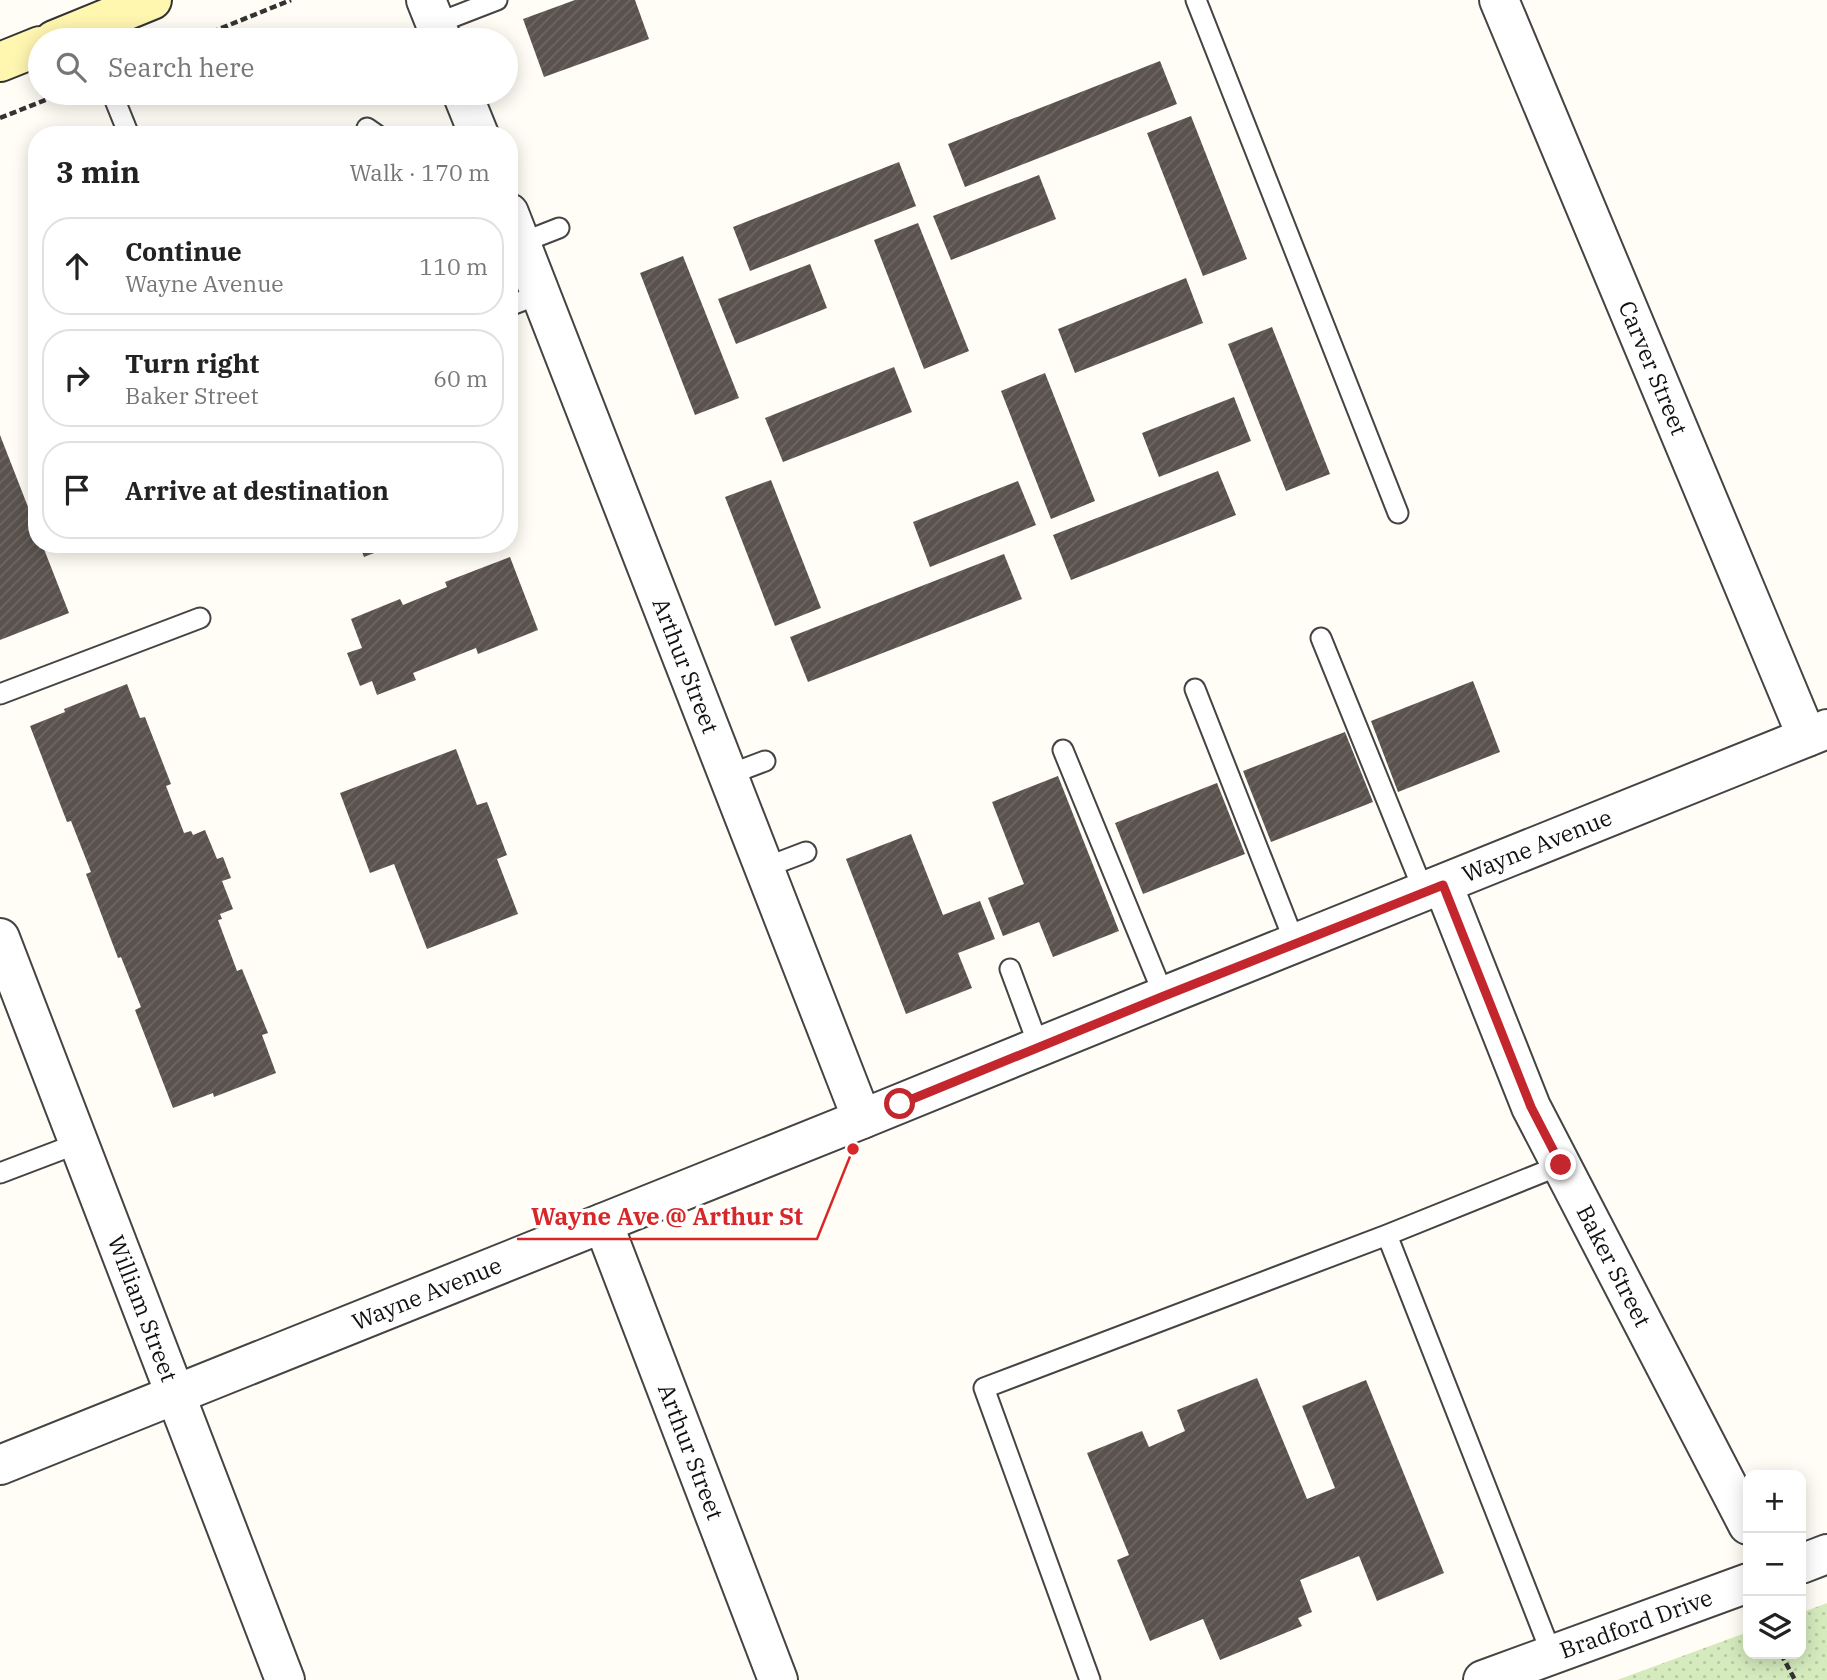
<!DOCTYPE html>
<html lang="en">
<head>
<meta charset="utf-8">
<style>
	:root { --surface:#fff; --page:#f2f2f2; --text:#222; --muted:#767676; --line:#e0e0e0 }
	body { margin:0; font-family:"IBM Plex Serif",serif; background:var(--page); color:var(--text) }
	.controls { position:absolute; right:21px; bottom:21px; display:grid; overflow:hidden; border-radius:14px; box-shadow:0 4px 18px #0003 }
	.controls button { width:63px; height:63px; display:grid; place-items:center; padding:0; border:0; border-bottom:2px solid var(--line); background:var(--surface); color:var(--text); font:35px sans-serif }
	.stop { position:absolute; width:21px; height:21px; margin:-16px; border:5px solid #c4262e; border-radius:50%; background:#fff }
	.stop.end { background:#c4262e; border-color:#fff; box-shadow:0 2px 7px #0008 }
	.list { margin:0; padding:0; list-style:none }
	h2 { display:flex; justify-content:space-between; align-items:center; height:91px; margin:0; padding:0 28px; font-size:30px }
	h2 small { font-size:23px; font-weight:400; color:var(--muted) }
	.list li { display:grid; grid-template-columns:46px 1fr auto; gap:21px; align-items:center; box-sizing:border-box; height:98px; margin:0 14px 14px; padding:0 14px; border:2px solid var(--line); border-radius:28px }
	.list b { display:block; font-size:26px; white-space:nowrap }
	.list p { margin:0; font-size:23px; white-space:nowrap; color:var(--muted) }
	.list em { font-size:23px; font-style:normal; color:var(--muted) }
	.icon { flex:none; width:38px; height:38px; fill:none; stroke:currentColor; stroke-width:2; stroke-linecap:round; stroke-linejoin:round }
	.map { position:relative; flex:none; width:1827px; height:1680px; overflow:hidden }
	.search { position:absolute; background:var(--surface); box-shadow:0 4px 18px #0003; left:28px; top:28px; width:490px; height:77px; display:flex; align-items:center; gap:18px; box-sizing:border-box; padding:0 24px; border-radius:38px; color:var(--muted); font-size:26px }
	.panel { position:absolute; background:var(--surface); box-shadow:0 4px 18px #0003; left:28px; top:126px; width:490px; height:427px; border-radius:28px }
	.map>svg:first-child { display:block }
	.park { fill:url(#park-dots) }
	.building { fill:url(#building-hatch) }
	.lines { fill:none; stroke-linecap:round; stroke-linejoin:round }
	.service-casing { stroke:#444; stroke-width:23 }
	.minor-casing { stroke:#444; stroke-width:42 }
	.secondary-casing { stroke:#333; stroke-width:42 }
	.path { stroke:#333; stroke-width:4.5; stroke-dasharray:7 3.5; stroke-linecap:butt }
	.service { stroke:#fff; stroke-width:19 }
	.minor { stroke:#fff; stroke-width:38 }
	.secondary { stroke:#fff6b0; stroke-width:38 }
	.route { stroke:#c4262e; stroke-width:9 }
	.labels { text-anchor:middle; stroke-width:7; stroke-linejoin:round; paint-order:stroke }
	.street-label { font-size:23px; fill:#111; stroke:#fff }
	.leader { fill:none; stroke:#d62828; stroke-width:2.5 }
	.callout-dot { fill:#d62828; stroke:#fff; stroke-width:2.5 }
	.callout-label { font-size:24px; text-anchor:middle; font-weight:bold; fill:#d62828; stroke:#fff; stroke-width:7; stroke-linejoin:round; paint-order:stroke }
</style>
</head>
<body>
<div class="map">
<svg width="1827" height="1680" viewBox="0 0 1827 1680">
	<defs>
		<pattern id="park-dots" width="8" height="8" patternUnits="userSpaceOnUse" patternTransform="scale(1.75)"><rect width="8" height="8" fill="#d5ebbd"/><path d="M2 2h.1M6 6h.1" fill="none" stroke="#b6c8a1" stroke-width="1.8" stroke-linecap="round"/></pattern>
		<pattern id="building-hatch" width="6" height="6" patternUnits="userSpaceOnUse" patternTransform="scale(1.75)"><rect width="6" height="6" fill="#5a524d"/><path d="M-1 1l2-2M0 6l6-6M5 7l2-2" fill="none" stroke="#6d6662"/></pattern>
	</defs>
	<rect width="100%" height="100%" fill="#fffdf5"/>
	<path class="park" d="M 1827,1603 L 1827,1680 L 1617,1680 L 1748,1632 L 1748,1654 L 1801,1654 L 1801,1613 Z"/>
	<path class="building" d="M 575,0 L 635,0 L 649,39 L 544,77 L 523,19 Z
		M 1160,61 L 1177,104 L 965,187 L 948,144 Z
		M 1191,116 L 1247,259 L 1203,276 L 1147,133 Z
		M 899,162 L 916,206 L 750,271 L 733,227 Z
		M 1039,175 L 1056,219 L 951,260 L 933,216 Z
		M 918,223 L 969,351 L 924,369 L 874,240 Z
		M 683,256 L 739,398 L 695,415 L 640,273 Z
		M 810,264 L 827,308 L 736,344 L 718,299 Z
		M 1186,278 L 1203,323 L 1075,373 L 1058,329 Z
		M 1272,327 L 1330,474 L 1286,491 L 1228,344 Z
		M 894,367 L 912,412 L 783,462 L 765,418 Z
		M 1045,373 L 1095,501 L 1051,519 L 1001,391 Z
		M 1234,397 L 1251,441 L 1159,477 L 1142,433 Z
		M 0,435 L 37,530 L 37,544 L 42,544 L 69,613 L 0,640 Z
		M 1218,471 L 1236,515 L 1071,580 L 1053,535 Z
		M 771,480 L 821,608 L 775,626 L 725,497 Z
		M 1018,481 L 1036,525 L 930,567 L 913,522 Z
		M 359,544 L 397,544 L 364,557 Z
		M 1004,554 L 1022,599 L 808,682 L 790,637 Z
		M 510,557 L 538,630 L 478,654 L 476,648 L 413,673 L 416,680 L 377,695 L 372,681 L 360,686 L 347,653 L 362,648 L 351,619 L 400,599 L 403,605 L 447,587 L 445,582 Z
		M 1473,681 L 1500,752 L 1398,792 L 1371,721 Z
		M 127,684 L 140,718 L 145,717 L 171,784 L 166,786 L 184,833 L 191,831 L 193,835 L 205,830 L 217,859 L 223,857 L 231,878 L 222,881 L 233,909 L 220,914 L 222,919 L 218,920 L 237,971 L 242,969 L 268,1033 L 262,1035 L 276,1073 L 214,1097 L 213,1093 L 173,1108 L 135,1010 L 141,1007 L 121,957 L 118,958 L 86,874 L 91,872 L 71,821 L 67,822 L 30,726 L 65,712 L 64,709 Z
		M 1345,732 L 1373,802 L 1271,842 L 1243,771 Z
		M 456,749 L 477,805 L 487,802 L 507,855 L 497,859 L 518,914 L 427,949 L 394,864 L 370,873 L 340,793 Z
		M 1058,776 L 1119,931 L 1053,957 L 1039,922 L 1003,936 L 988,898 L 1024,884 L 992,802 Z
		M 1217,783 L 1245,854 L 1143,894 L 1115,823 Z
		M 911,834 L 943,915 L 980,901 L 995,939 L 958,953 L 972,988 L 906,1014 L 846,859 Z
		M 1257,1378 L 1307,1499 L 1335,1488 L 1302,1406 L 1366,1380 L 1444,1573 L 1377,1601 L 1359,1556 L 1300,1580 L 1312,1612 L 1298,1618 L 1302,1626 L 1220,1660 L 1203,1619 L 1150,1641 L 1117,1560 L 1129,1555 L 1087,1453 L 1142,1431 L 1149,1447 L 1185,1431 L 1177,1410 Z"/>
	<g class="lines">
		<defs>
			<path id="service" d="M 1196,0 L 1398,513
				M 435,24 L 497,0
				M 112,93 L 129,135
				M 367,128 L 377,135
				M 513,246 L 559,228
				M 509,306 L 540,294
				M 1321,638 L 1424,892
				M 1195,689 L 1295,943
				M 0,694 L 200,618
				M 1063,750 L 1164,996
				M 728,775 L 765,761
				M 764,868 L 806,852
				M 1010,969 L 1039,1047
				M 0,1173 L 79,1143
				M 1387,1235 L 1552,1655
				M 1090,1680 L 984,1388 L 1387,1235 L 1561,1165"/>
			<g id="minor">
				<path d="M 426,0 L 442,40"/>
				<path id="s1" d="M 1499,0 L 1807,737"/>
				<path d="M 462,93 L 479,135"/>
				<path id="s2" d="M 509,213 L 862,1119"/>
				<path id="s3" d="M 1443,885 L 1531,1107 L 1748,1525"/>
				<path id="s4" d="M 0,938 L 285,1680"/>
				<path id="s5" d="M 603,1223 L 778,1680"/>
				<path id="s6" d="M 0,1465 L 862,1119 L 1164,996 L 1827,729"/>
				<path d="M 1801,1564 L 1827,1554"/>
				<path id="s7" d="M 1483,1680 L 1748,1583"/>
			</g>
			<path id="secondary" d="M 54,40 L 152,0
				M 0,62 L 40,46"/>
		</defs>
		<use href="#service" class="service-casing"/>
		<use href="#minor" class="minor-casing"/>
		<use href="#secondary" class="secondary-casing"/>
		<path class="path" d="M 192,40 L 291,0
			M 0,118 L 63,93
			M 1781,1654 L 1795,1680"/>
		<use href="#service" class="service"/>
		<use href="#minor" class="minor"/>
		<use href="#secondary" class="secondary"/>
	</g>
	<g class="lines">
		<path class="route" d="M 900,1104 L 1164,996 L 1443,885 L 1531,1107 L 1561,1165"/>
	</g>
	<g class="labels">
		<g class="street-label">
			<text dy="8" stroke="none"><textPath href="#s1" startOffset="399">Carver Street</textPath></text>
			<text dy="8" stroke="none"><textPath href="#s2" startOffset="486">Arthur Street</textPath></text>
			<text dy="8" stroke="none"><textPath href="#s6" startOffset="1657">Wayne Avenue</textPath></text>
			<text dy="8" stroke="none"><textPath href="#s3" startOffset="418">Baker Street</textPath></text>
			<text dy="8" stroke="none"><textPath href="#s6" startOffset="460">Wayne Avenue</textPath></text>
			<text dy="8" stroke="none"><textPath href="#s4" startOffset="397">William Street</textPath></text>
			<text dy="8" stroke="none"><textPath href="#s5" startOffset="245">Arthur Street</textPath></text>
			<text dy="8" stroke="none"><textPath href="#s7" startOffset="163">Bradford Drive</textPath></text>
		</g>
	</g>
	<path class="leader" d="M853 1149L817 1239H517"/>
	<circle class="callout-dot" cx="853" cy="1149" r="7"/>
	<g class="callout-label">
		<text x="667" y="1225">Wayne Ave @ Arthur St</text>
	</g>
</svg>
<div class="controls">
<button>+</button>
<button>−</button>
<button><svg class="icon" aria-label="layers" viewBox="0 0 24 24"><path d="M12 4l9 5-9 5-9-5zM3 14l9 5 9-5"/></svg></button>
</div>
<div class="stop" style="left:900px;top:1104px"></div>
<div class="stop end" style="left:1561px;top:1165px"></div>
<div class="search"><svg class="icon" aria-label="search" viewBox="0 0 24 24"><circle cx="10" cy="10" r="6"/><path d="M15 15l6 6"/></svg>Search here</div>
<section class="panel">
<h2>3 min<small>Walk · 170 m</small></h2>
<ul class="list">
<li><svg class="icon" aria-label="ahead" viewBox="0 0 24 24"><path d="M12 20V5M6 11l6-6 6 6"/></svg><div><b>Continue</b><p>Wayne Avenue</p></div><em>110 m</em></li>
<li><svg class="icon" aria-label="right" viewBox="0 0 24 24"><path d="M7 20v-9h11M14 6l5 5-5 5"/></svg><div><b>Turn right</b><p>Baker Street</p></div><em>60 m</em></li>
<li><svg class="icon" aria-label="arrive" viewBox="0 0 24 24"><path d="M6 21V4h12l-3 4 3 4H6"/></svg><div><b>Arrive at destination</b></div></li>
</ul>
</section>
</div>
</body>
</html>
